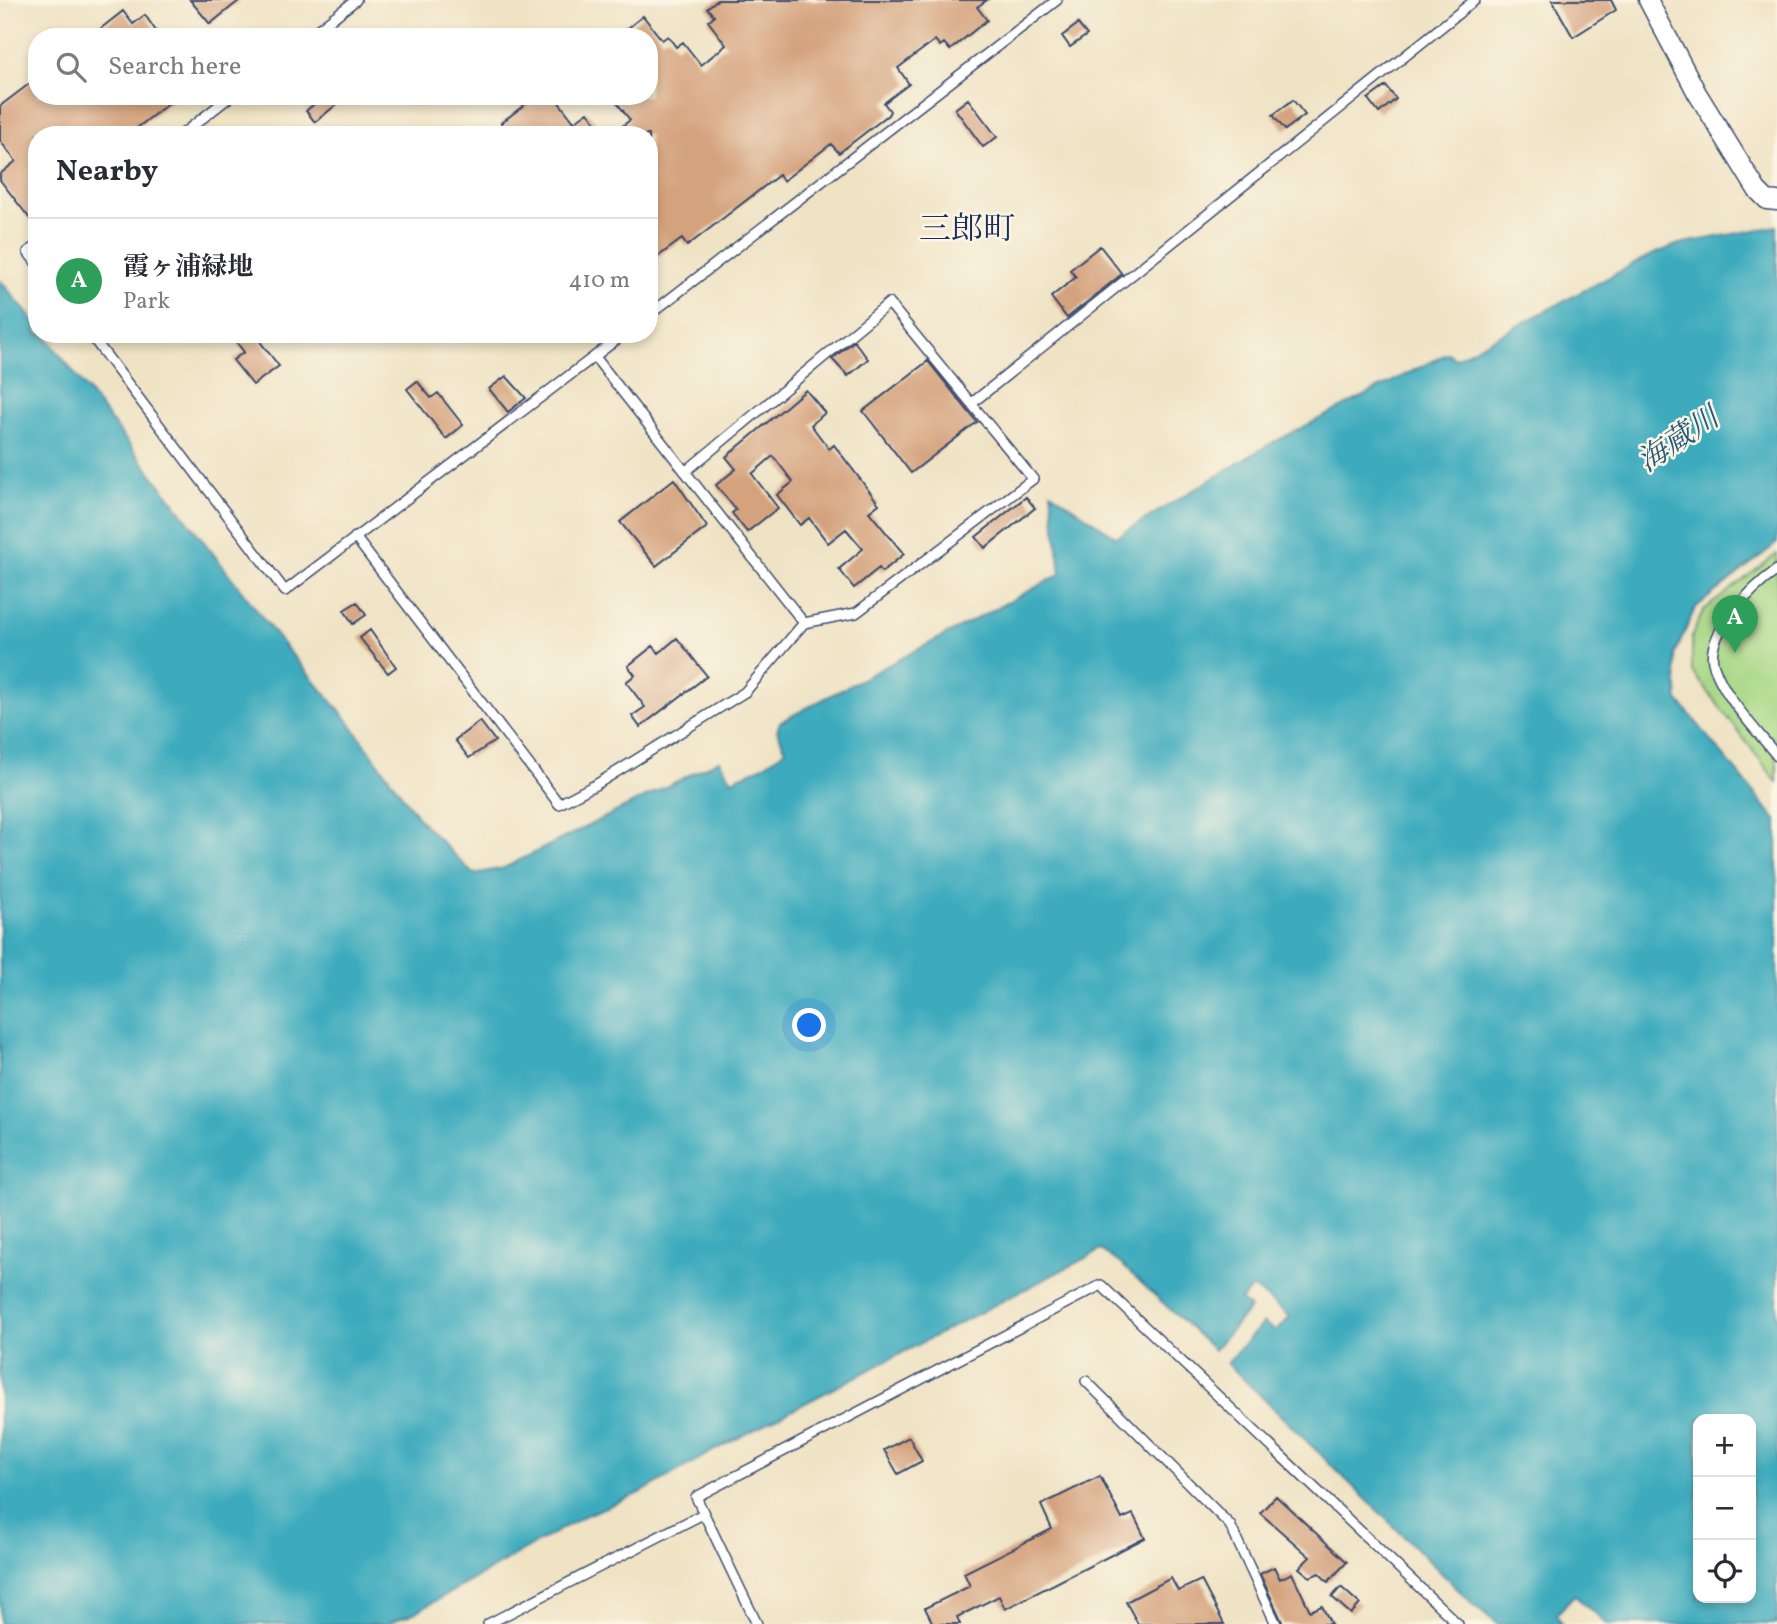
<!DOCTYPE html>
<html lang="en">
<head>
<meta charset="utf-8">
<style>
	:root { --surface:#fff; --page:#f7f7f7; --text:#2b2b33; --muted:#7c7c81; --line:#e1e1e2; --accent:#2563eb }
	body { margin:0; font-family:Vollkorn,"Noto Serif JP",serif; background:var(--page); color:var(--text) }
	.controls { position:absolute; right:21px; bottom:21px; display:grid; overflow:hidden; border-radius:14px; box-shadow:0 4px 10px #0003 }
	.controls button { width:63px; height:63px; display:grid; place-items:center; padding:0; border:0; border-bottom:2px solid var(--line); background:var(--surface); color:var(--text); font:35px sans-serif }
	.you { position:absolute; left:810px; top:1026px; width:24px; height:24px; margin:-18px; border:5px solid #fff; border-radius:50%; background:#1a73e8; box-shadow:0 0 0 10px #1a73e833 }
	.badge { display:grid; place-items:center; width:46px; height:46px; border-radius:50%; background:var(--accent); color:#fff; font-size:23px; font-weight:700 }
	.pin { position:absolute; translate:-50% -58px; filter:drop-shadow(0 2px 4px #0008) }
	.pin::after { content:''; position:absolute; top:37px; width:24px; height:21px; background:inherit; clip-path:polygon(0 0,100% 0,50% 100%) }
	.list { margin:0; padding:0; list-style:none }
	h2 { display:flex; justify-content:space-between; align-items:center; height:91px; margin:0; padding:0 28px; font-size:30px }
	h2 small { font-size:23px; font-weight:400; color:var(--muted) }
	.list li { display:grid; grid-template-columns:46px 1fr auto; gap:21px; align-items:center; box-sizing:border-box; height:126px; padding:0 28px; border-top:2px solid var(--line) }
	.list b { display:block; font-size:26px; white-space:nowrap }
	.list p { margin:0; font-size:23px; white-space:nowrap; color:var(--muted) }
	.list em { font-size:23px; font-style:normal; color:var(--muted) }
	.icon { flex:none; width:38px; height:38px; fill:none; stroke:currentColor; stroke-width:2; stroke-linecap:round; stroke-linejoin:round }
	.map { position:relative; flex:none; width:1777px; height:1624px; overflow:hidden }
	.search { position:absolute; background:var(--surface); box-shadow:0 4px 10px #0003; left:28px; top:28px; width:630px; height:77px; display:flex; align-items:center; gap:18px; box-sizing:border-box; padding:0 24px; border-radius:28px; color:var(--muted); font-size:26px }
	.panel { position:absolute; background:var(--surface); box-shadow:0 4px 10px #0003; left:28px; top:126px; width:630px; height:217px; border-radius:28px }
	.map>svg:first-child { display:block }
	.green { fill:#a8d886; stroke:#628472; stroke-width:2 }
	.water { fill:#3eabbd; stroke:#2c6d8e; stroke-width:2; fill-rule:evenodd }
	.building { fill:#d4a27d }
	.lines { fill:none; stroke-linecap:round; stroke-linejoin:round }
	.service-casing { stroke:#3b4a6d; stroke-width:12 }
	.minor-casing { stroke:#3b4a6d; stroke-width:21 }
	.service { stroke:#fff; stroke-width:9 }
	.minor { stroke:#fff; stroke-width:18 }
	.labels { text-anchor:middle; stroke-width:5; stroke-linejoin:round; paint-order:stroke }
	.water-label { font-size:30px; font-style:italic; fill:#275a7f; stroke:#fcf5e5 }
	.quarter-label { font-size:32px; fill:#1b2f5e; stroke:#fcf5e5 }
</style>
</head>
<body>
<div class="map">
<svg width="1777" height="1624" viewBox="0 0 1777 1624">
	<rect width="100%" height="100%" fill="#fcf5e5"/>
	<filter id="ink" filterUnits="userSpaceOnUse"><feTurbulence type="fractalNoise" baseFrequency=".0143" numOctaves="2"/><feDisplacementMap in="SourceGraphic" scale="14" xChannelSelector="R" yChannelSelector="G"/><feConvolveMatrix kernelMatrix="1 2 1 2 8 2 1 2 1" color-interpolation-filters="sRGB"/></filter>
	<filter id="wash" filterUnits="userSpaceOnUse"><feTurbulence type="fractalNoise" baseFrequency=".00686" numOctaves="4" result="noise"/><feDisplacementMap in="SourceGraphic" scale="28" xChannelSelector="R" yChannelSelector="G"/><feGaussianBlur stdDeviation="1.57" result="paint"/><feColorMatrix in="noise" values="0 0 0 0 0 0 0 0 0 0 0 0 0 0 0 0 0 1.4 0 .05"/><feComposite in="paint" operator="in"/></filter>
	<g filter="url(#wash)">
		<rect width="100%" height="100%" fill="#efe3c4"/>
		<path class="green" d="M 1777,554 L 1777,782 L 1692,671 L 1692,635 L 1704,610 Z"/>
		<path class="water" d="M 1777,226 L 1777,543 L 1695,608 L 1675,654 L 1678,700 L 1777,821 L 1777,1624 L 1607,1624 L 1574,1595 L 1557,1614 L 1562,1624 L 1498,1624 L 1475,1606 L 1227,1363 L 1263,1323 L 1276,1331 L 1290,1317 L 1253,1287 L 1241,1300 L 1250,1308 L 1214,1350 L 1121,1264 L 1101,1250 L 715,1450 L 640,1493 L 586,1515 L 416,1612 L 386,1624 L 0,1624 L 0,280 L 37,325 L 37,334 L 44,334 L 282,643 L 346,718 L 421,821 L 473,874 L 504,868 L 719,760 L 732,780 L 761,767 L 786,750 L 777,731 L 780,722 L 1061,574 L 1051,492 L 1116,537 L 1266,446 L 1448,353 L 1455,359 L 1649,256 L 1679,244 ZM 1698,1419 L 1751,1419 L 1751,1598 L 1698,1598 Z"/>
		<g id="blocks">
			<path class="building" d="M 190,0 L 240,0 L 210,24 Z
				M 717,0 L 987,0 L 977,7 L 987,20 L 950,50 L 944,43 L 940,46 L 935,40 L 898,68 L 909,84 L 884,103 L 890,111 L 888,115 L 839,153 L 831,144 L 783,181 L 779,175 L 687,246 L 682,239 L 649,263 L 649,135 L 611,135 L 630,120 L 612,96 L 649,96 L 649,37 L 617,37 L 643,16 L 662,40 L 668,36 L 676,47 L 683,42 L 701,65 L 726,45 L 708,21 L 714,16 L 707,8 Z
				M 1552,0 L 1611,0 L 1616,10 L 1573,37 Z
				M 123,11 L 133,24 L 145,15 L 156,31 L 149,37 L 90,37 Z
				M 1078,24 L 1087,35 L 1070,47 L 1062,36 Z
				M 37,78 L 37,96 L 178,96 L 128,135 L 37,135 L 37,228 L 0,180 L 0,174 L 16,161 L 0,141 L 0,106 Z
				M 1386,86 L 1396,99 L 1379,113 L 1368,99 Z
				M 308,96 L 347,96 L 315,122 L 306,111 L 314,104 Z
				M 536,96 L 554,96 L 574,122 L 588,112 L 606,135 L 509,135 L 501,123 Z
				M 968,99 L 997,137 L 983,147 L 955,109 Z
				M 1293,100 L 1305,115 L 1285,130 L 1273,115 Z
				M 1100,246 L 1122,274 L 1067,318 L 1051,297 L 1076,277 L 1070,270 Z
				M 230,334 L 254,334 L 279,366 L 253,385 L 233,360 L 244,352 Z
				M 854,341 L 868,359 L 848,376 L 832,359 Z
				M 928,361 L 977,422 L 911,473 L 863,411 Z
				M 506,376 L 526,398 L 508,412 L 489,389 Z
				M 417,381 L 431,398 L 438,393 L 463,425 L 446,439 L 407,389 Z
				M 806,390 L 825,413 L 811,425 L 829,449 L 834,445 L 879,504 L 869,512 L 904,554 L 882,572 L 879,568 L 854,588 L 839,569 L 863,549 L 846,529 L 828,543 L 809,518 L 800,525 L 777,495 L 793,482 L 773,456 L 752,474 L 778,508 L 747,532 L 732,513 L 736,510 L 716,485 L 736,469 L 726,457 Z
				M 674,479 L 707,527 L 656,566 L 620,522 Z
				M 1026,497 L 1035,508 L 985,548 L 976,537 Z
				M 357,602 L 366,615 L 353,624 L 344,610 Z
				M 370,630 L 396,667 L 388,673 L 360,638 Z
				M 677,638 L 707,676 L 640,727 L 632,716 L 645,707 L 626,682 L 635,675 L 628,666 L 653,646 L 659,653 Z
				M 480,721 L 495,741 L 469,758 L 455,740 Z
				M 909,1437 L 922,1461 L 898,1474 L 884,1450 Z
				M 1100,1476 L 1122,1519 L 1133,1514 L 1145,1538 L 1005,1609 L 999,1596 L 957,1617 L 960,1624 L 933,1624 L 925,1608 L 970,1586 L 964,1573 L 1052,1529 L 1041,1505 Z
				M 1276,1496 L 1347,1562 L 1328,1582 L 1319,1573 L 1310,1577 L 1299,1568 L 1310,1557 L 1260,1513 Z
				M 1274,1567 L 1280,1579 L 1292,1573 L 1310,1611 L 1322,1606 L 1331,1624 L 1283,1624 L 1260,1574 Z
				M 1171,1578 L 1178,1591 L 1201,1580 L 1224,1624 L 1138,1624 L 1126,1602 Z
				M 1341,1587 L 1360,1604 L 1351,1614 L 1332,1597 Z"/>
		</g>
	</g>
	<g filter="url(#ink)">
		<use href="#blocks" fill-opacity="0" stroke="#3b4a6d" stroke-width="2"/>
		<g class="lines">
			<defs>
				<path id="service" d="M 308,37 L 356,0
					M 181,135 L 231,96
					M 37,246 L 28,252 L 37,264
					M 649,315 L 1057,0
					M 90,334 L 285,591 L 624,334
					M 595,357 L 804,623
					M 972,403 L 1475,0
					M 355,537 L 559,804 L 597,784 L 745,692 L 804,623 L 856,613 L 1033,479 L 889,303 L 685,472
					M 1777,570 C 1753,587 1703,635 1714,666 C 1725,699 1756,729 1777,756
					M 1086,1381 L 1230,1525 L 1276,1624
					M 488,1624 L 703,1514
					M 757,1624 L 696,1497 L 1101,1285 L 1458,1624"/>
				<path id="minor" d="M 1648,0 L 1697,93 L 1757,190 L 1767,200 L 1777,201"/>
			</defs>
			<use href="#service" class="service-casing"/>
			<use href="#minor" class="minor-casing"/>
			<use href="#service" class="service"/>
			<use href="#minor" class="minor"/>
		</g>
	</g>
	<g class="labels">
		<g class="water-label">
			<text transform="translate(1678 439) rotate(-34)" y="10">海蔵川</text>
		</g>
		<g class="quarter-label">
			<text x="967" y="239">三郎町</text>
		</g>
	</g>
</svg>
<div class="controls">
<button>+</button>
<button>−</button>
<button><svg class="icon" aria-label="locate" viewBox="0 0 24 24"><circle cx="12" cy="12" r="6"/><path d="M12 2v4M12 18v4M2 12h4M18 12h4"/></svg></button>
</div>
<div class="you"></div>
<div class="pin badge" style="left:1735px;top:653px;background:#2e9e5b">A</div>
<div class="search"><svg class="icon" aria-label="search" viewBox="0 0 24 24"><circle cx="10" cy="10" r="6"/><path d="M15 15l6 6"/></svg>Search here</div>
<section class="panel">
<h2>Nearby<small></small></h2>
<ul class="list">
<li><span class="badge" style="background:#2e9e5b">A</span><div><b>霞ヶ浦緑地</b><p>Park</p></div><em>410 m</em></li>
</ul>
</section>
</div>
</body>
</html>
